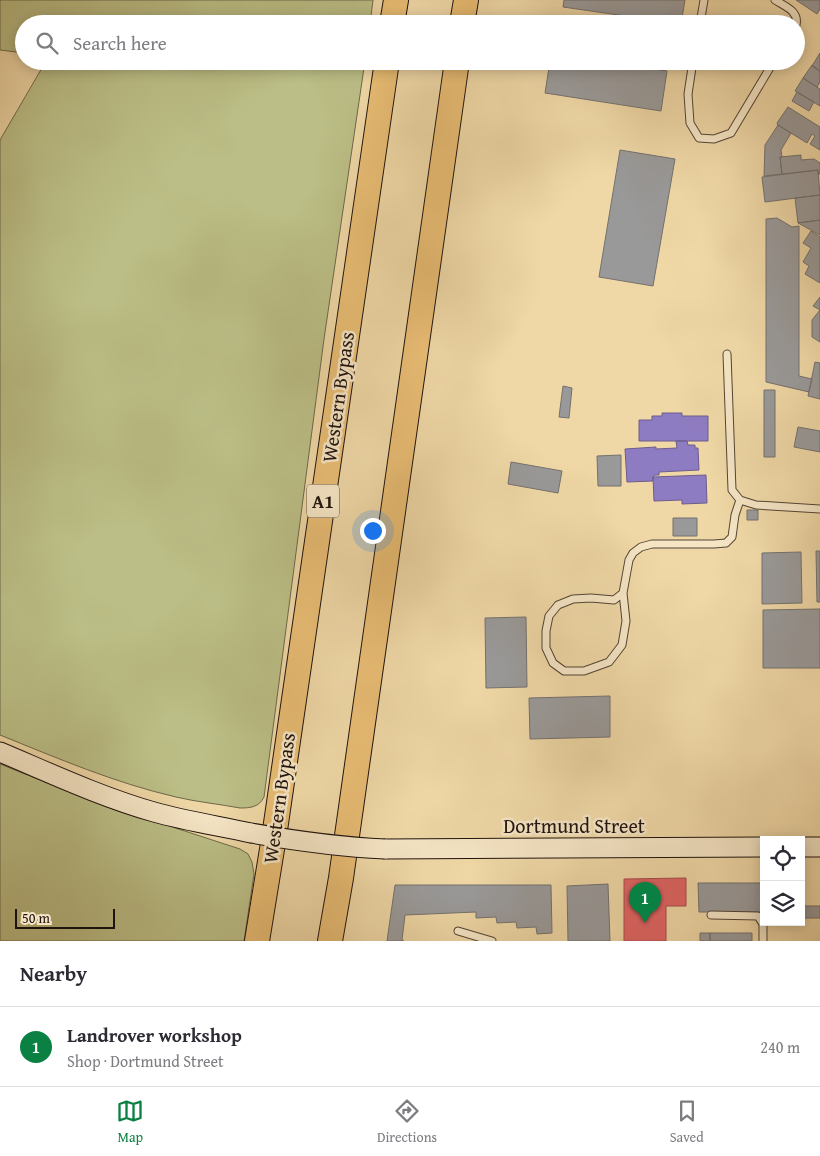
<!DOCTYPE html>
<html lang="en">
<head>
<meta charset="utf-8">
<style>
	:root { --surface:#fff; --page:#f7f7f7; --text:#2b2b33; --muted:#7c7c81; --line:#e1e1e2; --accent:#0b8043 }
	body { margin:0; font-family:"Gentium Book Plus",serif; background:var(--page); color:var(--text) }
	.controls { position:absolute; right:15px; bottom:15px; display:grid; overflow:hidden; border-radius:0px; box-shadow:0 2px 12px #0003 }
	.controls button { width:45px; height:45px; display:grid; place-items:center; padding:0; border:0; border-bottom:1px solid var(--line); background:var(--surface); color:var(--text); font:25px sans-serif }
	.scale { position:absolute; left:15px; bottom:12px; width:100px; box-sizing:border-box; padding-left:5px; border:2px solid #1f130e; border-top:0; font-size:14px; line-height:18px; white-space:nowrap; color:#1f130e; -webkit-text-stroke:4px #f5e5c5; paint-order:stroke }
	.you { position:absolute; left:372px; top:530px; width:18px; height:18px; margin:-12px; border:4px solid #fff; border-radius:50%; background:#1a73e8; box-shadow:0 0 0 8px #1a73e833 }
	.badge { display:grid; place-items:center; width:32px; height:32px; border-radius:50%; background:var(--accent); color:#fff; font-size:16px; font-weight:700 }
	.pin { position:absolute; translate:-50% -41px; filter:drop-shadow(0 1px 2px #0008) }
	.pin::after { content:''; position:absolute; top:26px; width:18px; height:15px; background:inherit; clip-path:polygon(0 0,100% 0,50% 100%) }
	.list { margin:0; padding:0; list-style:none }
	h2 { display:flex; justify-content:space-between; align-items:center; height:65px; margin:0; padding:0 20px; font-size:21px }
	h2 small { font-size:16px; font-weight:400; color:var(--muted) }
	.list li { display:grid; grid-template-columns:32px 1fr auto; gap:15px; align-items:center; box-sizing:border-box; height:80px; padding:0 20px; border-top:1px solid var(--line) }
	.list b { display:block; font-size:19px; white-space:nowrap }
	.list p { margin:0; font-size:16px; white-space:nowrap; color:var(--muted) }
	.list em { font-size:16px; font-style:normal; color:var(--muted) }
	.icon { flex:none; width:28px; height:28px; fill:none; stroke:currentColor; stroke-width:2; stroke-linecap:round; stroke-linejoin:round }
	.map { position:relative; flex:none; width:820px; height:941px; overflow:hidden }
	.search { position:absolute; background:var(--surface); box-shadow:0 2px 12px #0003; left:15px; right:15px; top:15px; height:55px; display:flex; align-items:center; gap:12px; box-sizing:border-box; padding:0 18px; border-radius:28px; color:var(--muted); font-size:19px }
	.sheet { height:145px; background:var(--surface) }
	nav { display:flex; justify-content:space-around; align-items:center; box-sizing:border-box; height:70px; border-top:1px solid var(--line); background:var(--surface); font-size:14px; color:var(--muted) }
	nav a { display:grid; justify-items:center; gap:2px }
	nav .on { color:var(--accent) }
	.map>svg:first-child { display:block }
	.green { fill:#bbbe86; stroke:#6d684a }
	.shops { fill:#e06666; stroke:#a64d4c }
	.offices { fill:#8e7cc3; stroke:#6d5c8d }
	.industry { fill:#999; stroke:#74716f }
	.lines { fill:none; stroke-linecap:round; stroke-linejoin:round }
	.lane-casing { stroke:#534434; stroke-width:9 }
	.secondary-casing { stroke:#1f130e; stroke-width:21 }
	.highway-casing { stroke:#1f130e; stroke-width:26 }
	.lane { stroke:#f5e5c5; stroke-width:7 }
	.secondary { stroke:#f5e5c5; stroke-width:19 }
	.highway { stroke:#e8bc73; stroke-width:24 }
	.secondary-bridge-casing { stroke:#1f130e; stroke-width:21; stroke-linecap:butt }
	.secondary-bridge { stroke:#f5e5c5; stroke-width:19 }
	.labels { text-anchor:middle; stroke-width:5; stroke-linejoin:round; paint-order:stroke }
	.shield { fill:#f5e5c5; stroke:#5f5245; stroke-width:1 }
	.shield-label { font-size:19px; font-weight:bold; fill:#1f130e }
	.street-label { font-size:20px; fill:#1f130e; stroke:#f5e5c5 }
</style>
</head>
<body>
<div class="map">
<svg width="820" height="941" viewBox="0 0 820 941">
	<rect width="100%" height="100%" fill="#efd7a6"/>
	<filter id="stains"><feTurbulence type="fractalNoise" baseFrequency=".004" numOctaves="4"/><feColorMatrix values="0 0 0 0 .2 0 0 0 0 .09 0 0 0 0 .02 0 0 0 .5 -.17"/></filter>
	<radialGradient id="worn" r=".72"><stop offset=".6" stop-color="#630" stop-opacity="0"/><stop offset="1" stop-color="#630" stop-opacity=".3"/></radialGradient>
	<path class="green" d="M 0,0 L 373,0 L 370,24 L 24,24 L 24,53 L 0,50 Z
		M 46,61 L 365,61 L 324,339 L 264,797 C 259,807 251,808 240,808 C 219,804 197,802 176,797 C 115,783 57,758 0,735 L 0,140 Z
		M 0,764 L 118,811 L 157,822 L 240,849 L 248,854 L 252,862 L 254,874 L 244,941 L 0,941 Z"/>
	<path class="shops" d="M 686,878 L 686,906 L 666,906 L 666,941 L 624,941 L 624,879 Z"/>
	<path class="offices" d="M 662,413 L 682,413 L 682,416 L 708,416 L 708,441 L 639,441 L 639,420 L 652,420 L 652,416 L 662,416 Z
		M 676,441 L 687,441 L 688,445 L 695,445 L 695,448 L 698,448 L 699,470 L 659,472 L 659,475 L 655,475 L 653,477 L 653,481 L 627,482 L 625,449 L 656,447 L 656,449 L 677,448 Z
		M 706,475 L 707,503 L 682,504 L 682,500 L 654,501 L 653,477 Z"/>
	<path class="industry" d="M 564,0 L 685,0 L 681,24 L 563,7 Z
		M 796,0 L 820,0 L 820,9 L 817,14 Z
		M 820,53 L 820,71 L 812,66 Z
		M 550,61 L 598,61 L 667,71 L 661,111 L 545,93 Z
		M 812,65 L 820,71 L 820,82 L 817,87 L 803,78 Z
		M 803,78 L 820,89 L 820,106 L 795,91 Z
		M 797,92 L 814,102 L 809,111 L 792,101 Z
		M 788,107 L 820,127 L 820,150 L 810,144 L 815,136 L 812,134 L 807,143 L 778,125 L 777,123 Z
		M 778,125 L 791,133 L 781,150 L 782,157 L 780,157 L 782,174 L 764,176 L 765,145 Z
		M 620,150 L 675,159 L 653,286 L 599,277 Z
		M 801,155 L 801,160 L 814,159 L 820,163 L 820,174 L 818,174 L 818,170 L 782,174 L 780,157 Z
		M 818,170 L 820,195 L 765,202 L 762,177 Z
		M 820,195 L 820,220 L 798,223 L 795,198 Z
		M 777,218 L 792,227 L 799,226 L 799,376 L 812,379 L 809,392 L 766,382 L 766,219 Z
		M 820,220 L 820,235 L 798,223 Z
		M 811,231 L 820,237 L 820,283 L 805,274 L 809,266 L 803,262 L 811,248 L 803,243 Z
		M 820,297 L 820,342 L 812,337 L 812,320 L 820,310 L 813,306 Z
		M 815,362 L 820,363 L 820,399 L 808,396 Z
		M 563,386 L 572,388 L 569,418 L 559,417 Z
		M 764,390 L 775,390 L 775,457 L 764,457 Z
		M 798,427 L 820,431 L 820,452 L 794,447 Z
		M 621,455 L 621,486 L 598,486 L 597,456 Z
		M 511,462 L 562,471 L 558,493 L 508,484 Z
		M 747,510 L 758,510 L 758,520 L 747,520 Z
		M 673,518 L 697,518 L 697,536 L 673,536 Z
		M 816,551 L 820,551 L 820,602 L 817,602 Z
		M 801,552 L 802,603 L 762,604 L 762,553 Z
		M 820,609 L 820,668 L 763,668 L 763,610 Z
		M 526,617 L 527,687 L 486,688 L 485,618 Z
		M 610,696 L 610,737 L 530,739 L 529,698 Z
		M 698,883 L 764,883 L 764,912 L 699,912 Z
		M 608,884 L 610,941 L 568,941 L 567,886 Z
		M 395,885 L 551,885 L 552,933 L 537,934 L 536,927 L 517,928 L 516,922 L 497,923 L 496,917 L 476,918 L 476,912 L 405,915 L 402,940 L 404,941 L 387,941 Z
		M 801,906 L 820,906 L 820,918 L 801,918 Z
		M 700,933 L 710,933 L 710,941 L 700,941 Z
		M 710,933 L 752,933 L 752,941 L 710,941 Z"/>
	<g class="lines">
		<defs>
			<path id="lane" d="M 775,0 C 786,7 799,11 796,25
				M 700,24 L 704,0
				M 693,61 L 688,94 L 690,123 L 699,138 L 714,139 L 731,133 L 774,61
				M 727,354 L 732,490 L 740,500 L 756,505 L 820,509
				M 623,593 L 614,600 L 591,598 L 573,599 L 558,605 L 549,616 L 546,631 L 546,648 L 553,663 L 564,671 L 584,671 L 609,662 L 622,645 L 626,621 L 623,593 L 629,560 L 633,553 L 641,547 L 652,544 L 714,544 L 726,543 L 732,537 L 735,515 L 740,500
				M 711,915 L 758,916 L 763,924 L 763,941
				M 458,931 L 492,941"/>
			<path id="secondary" d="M 0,752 C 50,773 101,797 154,812 C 186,821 219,826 251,833
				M 801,847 L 820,847
				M 385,849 L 764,847"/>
			<path id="highway" d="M 392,24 L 396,0
				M 462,24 L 466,0
				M 257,941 L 274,837 L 387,61
				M 330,941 L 341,878 L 457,61"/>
		</defs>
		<use href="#lane" class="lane-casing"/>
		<use href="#secondary" class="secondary-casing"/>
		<use href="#highway" class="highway-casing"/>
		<use href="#lane" class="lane"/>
		<use href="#secondary" class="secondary"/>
		<use href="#highway" class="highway"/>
		<defs>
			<path id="secondary-bridge" d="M 251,833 C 297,841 339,847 385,849"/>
		</defs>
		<use href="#secondary-bridge" class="secondary-bridge-casing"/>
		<use href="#secondary-bridge" class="secondary-bridge"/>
	</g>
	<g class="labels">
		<rect class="shield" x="307" y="484.5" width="32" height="33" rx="4"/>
		<g class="shield-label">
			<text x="323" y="508">A1</text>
		</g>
		<g class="street-label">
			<text transform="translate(338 397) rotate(-82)" y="7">Western Bypass</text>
			<text transform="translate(279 798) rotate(-82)" y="7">Western Bypass</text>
			<text x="574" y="833">Dortmund Street</text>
		</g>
	</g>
	<rect width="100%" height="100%" filter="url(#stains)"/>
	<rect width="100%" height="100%" fill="url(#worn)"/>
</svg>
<div class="controls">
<button><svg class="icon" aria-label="locate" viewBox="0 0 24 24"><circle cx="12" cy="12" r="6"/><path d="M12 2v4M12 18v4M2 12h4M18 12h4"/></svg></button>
<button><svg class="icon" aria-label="layers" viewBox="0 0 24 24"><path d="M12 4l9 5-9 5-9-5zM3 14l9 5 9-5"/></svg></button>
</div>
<div class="scale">50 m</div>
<div class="you"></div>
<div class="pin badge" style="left:645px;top:923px">1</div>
<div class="search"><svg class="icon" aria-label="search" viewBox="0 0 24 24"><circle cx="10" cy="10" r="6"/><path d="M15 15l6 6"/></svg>Search here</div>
</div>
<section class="sheet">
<h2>Nearby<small></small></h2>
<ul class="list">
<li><span class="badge">1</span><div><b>Landrover workshop</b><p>Shop · Dortmund Street</p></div><em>240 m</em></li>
</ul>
</section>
<nav>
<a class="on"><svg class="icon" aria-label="map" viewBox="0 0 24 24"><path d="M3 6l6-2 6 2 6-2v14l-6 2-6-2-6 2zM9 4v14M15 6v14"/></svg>Map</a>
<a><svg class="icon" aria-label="directions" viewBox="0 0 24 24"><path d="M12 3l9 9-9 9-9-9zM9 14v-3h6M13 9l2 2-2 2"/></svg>Directions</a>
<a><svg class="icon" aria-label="saved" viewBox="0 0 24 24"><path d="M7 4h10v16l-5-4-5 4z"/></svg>Saved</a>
</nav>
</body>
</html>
